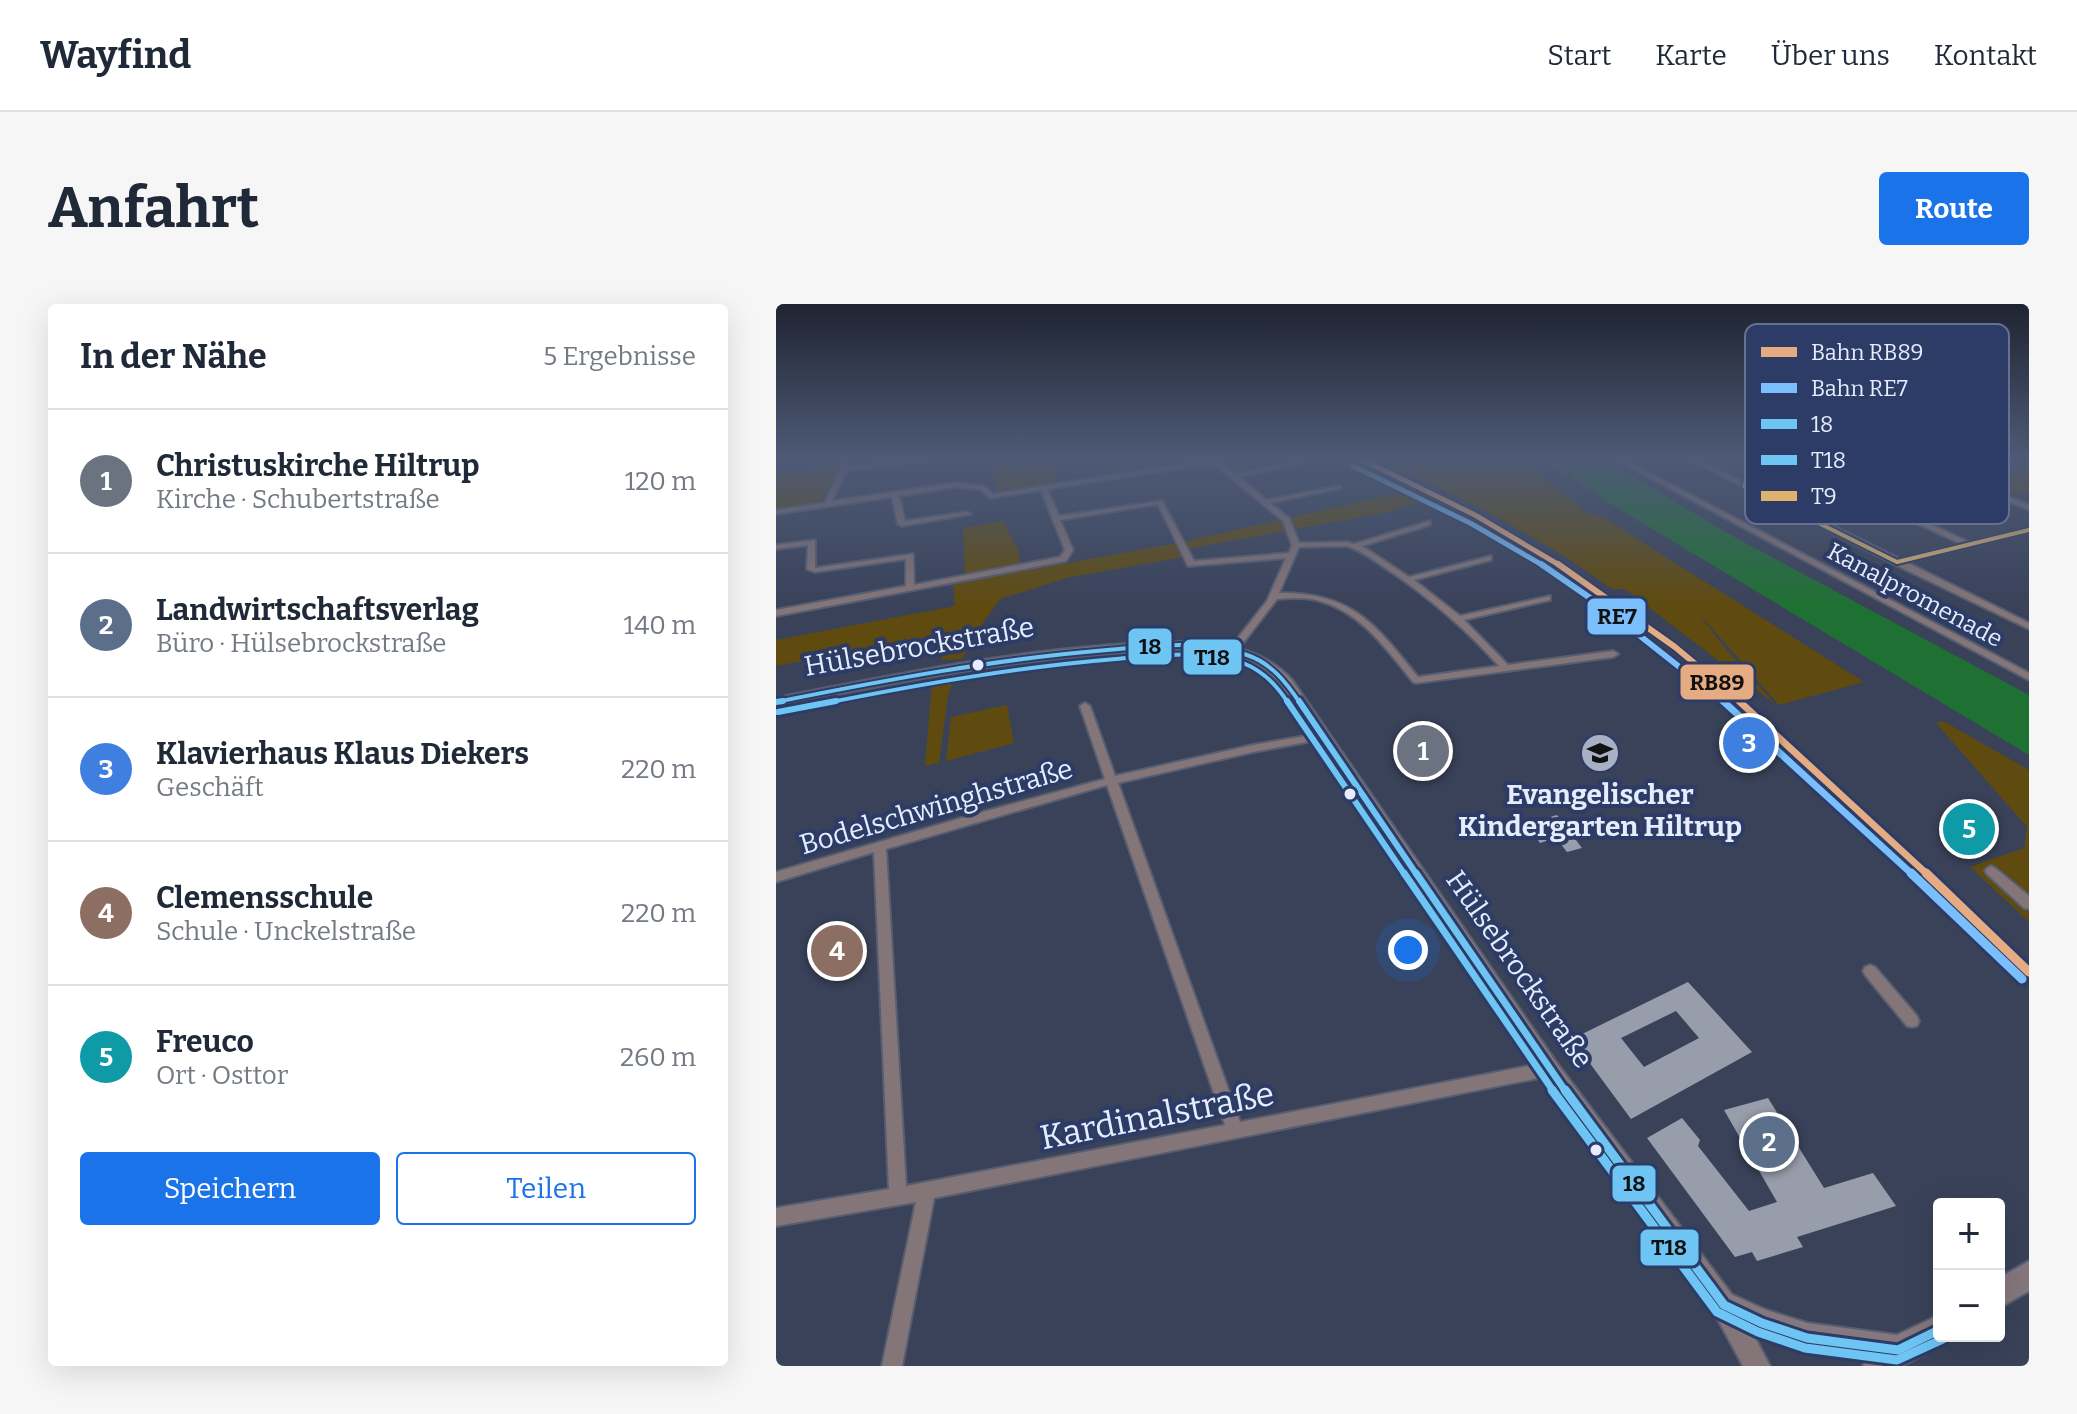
<!DOCTYPE html>
<html lang="de">
<head>
<meta charset="utf-8">
<style>
	:root { --surface:#fff; --page:#f6f6f7; --text:#1f2937; --muted:#747a83; --line:#e0e1e3; --accent:#1a73e8 }
	body { margin:0; font-family:Bitter,serif; background:var(--page); color:var(--text) }
	.controls { position:absolute; right:24px; bottom:24px; display:grid; overflow:hidden; border-radius:8px; box-shadow:0 8px 32px #0002 }
	.controls button { width:72px; height:72px; display:grid; place-items:center; padding:0; border:0; border-bottom:2px solid var(--line); background:var(--surface); color:var(--text); font:40px sans-serif }
	.you { position:absolute; left:632px; top:646px; width:28px; height:28px; margin:-20px; border:6px solid #fff; border-radius:50%; background:#1a73e8; box-shadow:0 0 0 12px #1a73e833 }
	.badge { display:grid; place-items:center; width:52px; height:52px; border-radius:50%; background:var(--accent); color:#fff; font-size:26px; font-weight:700 }
	.pin { position:absolute; translate:-50% -50%; border:4px solid #fff; box-shadow:0 2px 8px #0006 }
	.list { margin:0; padding:0; list-style:none }
	h2 { display:flex; justify-content:space-between; align-items:center; height:104px; margin:0; padding:0 32px; font-size:34px }
	h2 small { font-size:26px; font-weight:400; color:var(--muted) }
	.list li { display:grid; grid-template-columns:52px 1fr auto; gap:24px; align-items:center; box-sizing:border-box; height:144px; padding:0 32px; border-top:2px solid var(--line) }
	.list b { display:block; font-size:30px; white-space:nowrap }
	.list p { margin:0; font-size:26px; white-space:nowrap; color:var(--muted) }
	.list em { font-size:26px; font-style:normal; color:var(--muted) }
	.actions { display:flex; gap:16px; padding:24px 32px }
	.actions a { flex:1; padding:18px 0; border:2px solid var(--accent); border-radius:8px; text-align:center; font-size:28px; color:var(--accent) }
	.actions .main { background:var(--accent); color:#fff }
	.map { position:relative; flex:none; width:1253px; height:1062px; overflow:hidden; border-radius:8px }
	header { display:flex; align-items:center; gap:48px; box-sizing:border-box; height:112px; padding:0 40px; background:var(--surface); border-bottom:2px solid var(--line) }
	header strong { font-size:38px }
	nav { display:flex; gap:44px; margin-inline-start:auto; font-size:28px }
	.intro { display:flex; align-items:center; justify-content:space-between; box-sizing:border-box; height:192px; padding:0 48px }
	h1 { margin:0; font-size:56px }
	.button { padding:20px 36px; border-radius:8px; background:var(--accent); color:#fff; font-size:28px; font-weight:700 }
	main { display:flex; gap:48px; padding:0 48px }
	aside { flex:1; background:var(--surface); border-radius:8px; box-shadow:0 8px 32px #0002 }
	.map>svg:first-child { display:block }
	.green { fill:#5f4b0f }
	.water { fill:#1f7033 }
	.building { fill:#979dab; fill-rule:evenodd }
	.lines { fill:none; stroke-linecap:round; stroke-linejoin:round }
	.minor-casing { stroke:#575e71; stroke-width:4 }
	.tertiary-casing { stroke:#575e71; stroke-width:4 }
	.secondary-casing { stroke:#575e71; stroke-width:4 }
	.minor { fill:#847578; fill-rule:evenodd }
	.tertiary { fill:#847578; fill-rule:evenodd }
	.secondary { fill:#85777e; fill-rule:evenodd }
	.bus-1-far3-casing { stroke:#2c3c66; stroke-width:8 }
	.bus-1-far2-casing { stroke:#2c3c66; stroke-width:12 }
	.bus-1-far1-casing { stroke:#2c3c66; stroke-width:13 }
	.bus-1-casing { stroke:#2c3c66; stroke-width:15 }
	.bus-2-far3-casing { stroke:#2c3c66; stroke-width:8 }
	.bus-2-far2-casing { stroke:#2c3c66; stroke-width:12 }
	.bus-2-far1-casing { stroke:#2c3c66; stroke-width:13 }
	.bus-2-casing { stroke:#2c3c66; stroke-width:15 }
	.bus-3-casing { stroke:#2c3c66; stroke-width:8 }
	.bus-1-far3 { stroke:#6ec4f3; stroke-width:4 }
	.bus-1-far2 { stroke:#6ec4f3; stroke-width:6 }
	.bus-1-far1 { stroke:#6ec4f3; stroke-width:7 }
	.bus-1 { stroke:#6ec4f3; stroke-width:9 }
	.bus-2-far3 { stroke:#6ec4f3; stroke-width:4 }
	.bus-2-far2 { stroke:#6ec4f3; stroke-width:6 }
	.bus-2-far1 { stroke:#6ec4f3; stroke-width:7 }
	.bus-2 { stroke:#6ec4f3; stroke-width:9 }
	.bus-3 { stroke:#ddb36f; stroke-width:4 }
	.rail-1-far3-casing { stroke:#2c3c66; stroke-width:9 }
	.rail-1-far2-casing { stroke:#2c3c66; stroke-width:10 }
	.rail-1-far1-casing { stroke:#2c3c66; stroke-width:13 }
	.rail-1-casing { stroke:#2c3c66; stroke-width:15 }
	.rail-2-far3-casing { stroke:#2c3c66; stroke-width:9 }
	.rail-2-far2-casing { stroke:#2c3c66; stroke-width:10 }
	.rail-2-far1-casing { stroke:#2c3c66; stroke-width:13 }
	.rail-2-casing { stroke:#2c3c66; stroke-width:15 }
	.rail-1-far3 { stroke:#e5ac83; stroke-width:5 }
	.rail-1-far2 { stroke:#e5ac83; stroke-width:6 }
	.rail-1-far1 { stroke:#e5ac83; stroke-width:7 }
	.rail-1 { stroke:#e5ac83; stroke-width:9 }
	.rail-2-far3 { stroke:#7abffc; stroke-width:5 }
	.rail-2-far2 { stroke:#7abffc; stroke-width:6 }
	.rail-2-far1 { stroke:#7abffc; stroke-width:7 }
	.rail-2 { stroke:#7abffc; stroke-width:9 }
	.bus-dot { fill:#e5ecfc; stroke:#2c3c66; stroke-width:3 }
	.labels { text-anchor:middle; stroke-width:8; stroke-linejoin:round; paint-order:stroke }
	.far-street-label { font-size:24px; fill:#e5ecfc; stroke:#2c3c66 }
	.street-label { font-size:28px; fill:#e5ecfc; stroke:#2c3c66 }
	.poi-label { font-size:28px; font-weight:bold; fill:#e5ecfc; stroke:#2c3c66 }
	.near-street-label { font-size:34px; fill:#e5ecfc; stroke:#2c3c66 }
	.key { fill:#2c3c66; stroke:#647193; stroke-width:2 }
	.key-label { font-size:22px; fill:#e5ecfc }
	.line-badge { stroke:#2c3c66; stroke-width:3 }
	.pale-badge-label { font-size:22px; text-anchor:middle; font-weight:bold; fill:#111 }
</style>
</head>
<body>
<header>
<strong>Wayfind</strong>
<nav><a>Start</a><a>Karte</a><a>Über uns</a><a>Kontakt</a></nav>
</header>
<div class="intro"><h1>Anfahrt</h1><a class="button">Route</a></div>
<main>
<aside>
<h2>In der Nähe<small>5 Ergebnisse</small></h2>
<ul class="list">
<li><span class="badge" style="background:#6b7280">1</span><div><b>Christuskirche Hiltrup</b><p>Kirche · Schubertstraße</p></div><em>120 m</em></li>
<li><span class="badge" style="background:#5c6f8a">2</span><div><b>Landwirtschaftsverlag</b><p>Büro · Hülsebrockstraße</p></div><em>140 m</em></li>
<li><span class="badge" style="background:#3f7fe0">3</span><div><b>Klavierhaus Klaus Diekers</b><p>Geschäft</p></div><em>220 m</em></li>
<li><span class="badge" style="background:#8d6e63">4</span><div><b>Clemensschule</b><p>Schule · Unckelstraße</p></div><em>220 m</em></li>
<li><span class="badge" style="background:#0f9aa8">5</span><div><b>Freuco</b><p>Ort · Osttor</p></div><em>260 m</em></li>
</ul>
<div class="actions"><a class="main">Speichern</a><a>Teilen</a></div>
</aside>
<div class="map">
<svg width="1253" height="1062" viewBox="0 0 1253 1062">
	<rect width="100%" height="100%" fill="#394259"/>
	<path class="green" d="M 220,153 L 338,153 L 339,155 L 279,164 L 280,180 L 222,188 L 218,174 Z
		M 599,153 L 743,153 L 814,211 L 823,211 L 1088,378 L 1003,401 L 919,305 L 949,344 L 1000,401 L 849,285 L 836,285 L 787,251 L 719,212 Z
		M 65,162 L 44,199 L 0,206 L 0,171 Z
		M 1253,165 L 1253,187 L 1228,192 L 1202,180 Z
		M 637,186 L 655,194 L 613,208 L 405,246 L 408,253 L 294,273 L 224,295 L 201,327 L 186,355 L 166,356 L 164,331 L 0,362 L 0,336 L 179,302 L 177,280 L 401,239 Z
		M 227,217 L 242,246 L 245,262 L 189,273 L 187,224 Z
		M 179,372 L 172,392 L 163,459 L 149,462 L 156,377 Z
		M 231,401 L 238,439 L 170,457 L 175,413 Z
		M 1167,417 L 1253,466 L 1253,618 L 1194,563 L 1248,544 L 1251,523 L 1160,419 Z"/>
	<path class="water" d="M 763,153 L 822,153 L 962,235 L 1253,391 L 1253,451 L 848,208 Z"/>
	<path class="building" d="M 655,432 L 673,453 L 640,464 L 622,443 Z
		M 781,511 L 806,544 L 791,548 L 780,534 L 764,539 L 751,520 Z
		M 912,678 L 976,748 L 855,815 L 796,735 ZM 900,707 L 923,734 L 868,763 L 845,734 Z
		M 992,794 L 1048,884 L 1097,869 L 1120,902 L 1021,933 L 1027,943 L 981,957 L 976,948 L 959,953 L 871,834 L 906,814 L 924,836 L 922,842 L 973,907 L 1001,898 L 948,806 Z"/>
	<g class="lines">
		<defs>
			<path id="minor" d="M 70,153 L 76,153 L 72,163 L 154,153 L 173,153 L 70,167 L 56,197 L 179,179 L 208,182 L 217,190 L 451,153 L 466,153 L 444,158 L 459,170 L 528,156 L 528,158 L 463,173 L 490,196 L 565,182 L 565,184 L 494,199 L 513,214 L 523,239 L 571,238 L 578,240 L 654,217 L 654,221 L 586,242 L 633,273 L 715,252 L 715,256 L 638,276 L 684,312 L 774,292 L 774,296 L 688,316 L 732,361 L 837,347 L 842,350 L 837,353 L 640,379 L 637,378 C 612,347 585,308 544,297 C 530,293 515,294 501,295 L 460,348 L 454,348 L 454,344 L 491,297 L 510,254 L 412,262 L 382,200 L 284,216 L 297,246 L 290,257 L 0,312 L 0,306 L 130,282 L 130,255 L 39,268 L 31,265 L 32,241 L 0,245 L 0,241 L 39,236 L 39,264 L 137,250 L 138,281 L 284,253 L 289,246 L 265,186 L 215,194 L 204,185 L 179,183 L 123,192 L 129,217 L 191,208 L 195,210 L 126,222 L 122,220 L 116,193 L 0,210 L 0,206 L 49,199 ZM 437,159 L 507,217 L 516,241 L 513,249 L 418,257 L 386,197 L 283,212 L 271,185 ZM 571,242 C 587,247 600,258 614,267 C 654,294 691,326 723,362 L 642,373 C 598,319 577,289 503,289 L 523,243 Z
				M 835,153 L 843,153 L 1253,369 L 1253,376 Z
				M 909,153 L 917,153 L 967,178 L 1039,153 L 1048,153 L 1027,161 L 1100,195 L 1157,182 L 1130,169 L 1130,167 L 1183,153 L 1193,153 L 1138,168 L 1165,182 L 1165,184 L 1106,198 L 1193,238 L 1253,224 L 1253,228 L 1130,258 L 1253,319 L 1253,325 L 1118,260 ZM 1021,163 L 1185,240 L 1124,255 L 972,180 Z
				M 1193,177 L 1253,201 L 1253,206 L 1191,180 L 1191,178 Z
				M 309,399 L 314,402 L 339,472 L 477,441 L 547,429 L 552,432 L 547,435 L 477,448 L 342,479 L 464,818 L 773,758 L 778,760 L 781,765 L 778,770 L 773,772 L 158,894 L 126,1062 L 106,1062 L 140,898 L 0,922 L 0,904 L 113,885 L 98,548 L 0,578 L 0,568 L 203,509 L 329,475 L 304,402 ZM 331,481 L 449,821 L 130,882 L 110,545 Z
				M 1215,562 L 1219,564 L 1253,592 L 1253,605 L 1248,604 L 1211,570 L 1209,567 L 1211,564 Z
				M 1094,661 L 1099,663 L 1141,712 L 1143,717 L 1141,722 L 1136,723 L 1131,722 L 1089,671 L 1087,667 L 1089,663 Z"/>
			<path id="tertiary" d="M 412,338 C 451,339 488,346 516,376 L 780,758 L 957,992 L 994,1062 L 967,1062 L 939,1010 L 766,772 L 506,381 C 494,368 479,356 461,351 C 426,341 387,346 351,348 C 233,355 116,379 0,402 L 0,394 C 136,367 273,339 412,338 Z"/>
			<path id="secondary" d="M 1253,957 L 1253,987 L 1223,1004 L 1223,974 Z
				M 948,987 L 990,1006 L 1031,1019 L 1121,1031 L 1163,1011 L 1163,1032 L 1175,1032 L 1173,1036 L 1126,1062 L 1087,1062 L 1089,1056 L 1031,1049 L 986,1034 L 938,1011 L 934,1001 L 938,991 Z"/>
		</defs>
		<use href="#minor" class="minor-casing"/>
		<use href="#tertiary" class="tertiary-casing"/>
		<use href="#secondary" class="secondary-casing"/>
		<use href="#minor" class="minor"/>
		<use href="#tertiary" class="tertiary"/>
		<use href="#secondary" class="secondary"/>
		<defs>
			<path id="bus-1-far3" d="M 0,398 C 110,376 220,355 331,346 C 376,342 427,335 471,351 C 495,359 510,378 524,399"/>
			<path id="bus-1-far2" d="M 523,397 L 641,571
				M 0,398 L 7,397"/>
			<path id="bus-1-far1" d="M 640,569 L 790,788"/>
			<path id="bus-1" d="M 789,786 L 948,1001 L 986,1019 L 1031,1034 L 1122,1046 L 1163,1026"/>
			<path id="bus-2-far3" d="M 50,399 C 146,380 242,363 340,355 C 380,352 428,345 467,359 C 487,367 501,381 512,399"/>
			<path id="bus-2-far2" d="M 511,397 L 629,571
				M 2,408 L 60,397"/>
			<path id="bus-2-far1" d="M 628,569 L 778,788"/>
			<path id="bus-2" d="M 776,786 L 941,1008 L 982,1028 L 1029,1044 L 1121,1056 L 1167,1035"/>
			<path id="bus-3" d="M 969,179 L 968,182 L 1121,258
				M 969,179 L 1031,157
				M 1121,258 L 1253,226"/>
		</defs>
		<use href="#bus-1-far3" class="bus-1-far3-casing"/>
		<use href="#bus-1-far2" class="bus-1-far2-casing"/>
		<use href="#bus-1-far1" class="bus-1-far1-casing"/>
		<use href="#bus-1" class="bus-1-casing"/>
		<use href="#bus-2-far3" class="bus-2-far3-casing"/>
		<use href="#bus-2-far2" class="bus-2-far2-casing"/>
		<use href="#bus-2-far1" class="bus-2-far1-casing"/>
		<use href="#bus-2" class="bus-2-casing"/>
		<use href="#bus-3" class="bus-3-casing"/>
		<use href="#bus-1-far3" class="bus-1-far3"/>
		<use href="#bus-1-far2" class="bus-1-far2"/>
		<use href="#bus-1-far1" class="bus-1-far1"/>
		<use href="#bus-1" class="bus-1"/>
		<use href="#bus-2-far3" class="bus-2-far3"/>
		<use href="#bus-2-far2" class="bus-2-far2"/>
		<use href="#bus-2-far1" class="bus-2-far1"/>
		<use href="#bus-2" class="bus-2"/>
		<use href="#bus-3" class="bus-3"/>
		<defs>
			<path id="rail-1-far3" d="M 581,153 L 699,211 L 785,262"/>
			<path id="rail-1-far2" d="M 782,260 L 899,343 L 966,399"/>
			<path id="rail-1-far1" d="M 963,397 L 1152,571"/>
			<path id="rail-1" d="M 1150,569 L 1253,668"/>
			<path id="rail-2-far3" d="M 577,162 L 696,220 L 768,262"/>
			<path id="rail-2-far2" d="M 765,260 L 830,305 L 949,399"/>
			<path id="rail-2-far1" d="M 947,397 L 1137,571"/>
			<path id="rail-2" d="M 1135,569 L 1246,675"/>
		</defs>
		<use href="#rail-1-far3" class="rail-1-far3-casing"/>
		<use href="#rail-1-far2" class="rail-1-far2-casing"/>
		<use href="#rail-1-far1" class="rail-1-far1-casing"/>
		<use href="#rail-1" class="rail-1-casing"/>
		<use href="#rail-2-far3" class="rail-2-far3-casing"/>
		<use href="#rail-2-far2" class="rail-2-far2-casing"/>
		<use href="#rail-2-far1" class="rail-2-far1-casing"/>
		<use href="#rail-2" class="rail-2-casing"/>
		<use href="#rail-1-far3" class="rail-1-far3"/>
		<use href="#rail-1-far2" class="rail-1-far2"/>
		<use href="#rail-1-far1" class="rail-1-far1"/>
		<use href="#rail-1" class="rail-1"/>
		<use href="#rail-2-far3" class="rail-2-far3"/>
		<use href="#rail-2-far2" class="rail-2-far2"/>
		<use href="#rail-2-far1" class="rail-2-far1"/>
		<use href="#rail-2" class="rail-2"/>
	</g>
	<linearGradient id="sky" x2="0" y2="1"><stop stop-color="#1f2431"/><stop offset="0.51" stop-color="#4e5a76"/><stop offset="1" stop-color="#4e5a76" stop-opacity="0"/></linearGradient>
	<rect width="1253" height="302" fill="url(#sky)"/>
	<defs>
		<symbol id="school-disc" viewBox="-11 -11 22 22"><circle r="9.5" fill="#a9b0c3" stroke="#2c3c66"/><path d="M0-5L7-2L0 1L-7-2ZM-4 1L0 2.5L4 1V4Q0 6-4 4Z" fill="#111"/></symbol>
	</defs>
	<g fill-rule="evenodd">
		<use href="#school-disc" x="802" y="427" width="44" height="44"/>
	</g>
	<g class="bus-dot">
		<circle cx="202" cy="361" r="7"/>
		<circle cx="574" cy="490" r="7"/>
		<circle cx="820" cy="846" r="7"/>
	</g>
	<g class="labels">
		<g class="far-street-label">
			<text transform="translate(1139 291) rotate(28)" y="8">Kanalpromenade</text>
		</g>
		<g class="street-label">
			<text transform="translate(143 342) rotate(-10)" y="10">Hülsebrockstraße</text>
			<text transform="translate(160 502) rotate(-16)" y="10">Bodelschwinghstraße</text>
			<text transform="translate(744 665) rotate(55)" y="10">Hülsebrockstraße</text>
		</g>
		<g class="poi-label">
			<text x="824" y="500">Evangelischer<tspan x="824" dy="32">Kindergarten Hiltrup</tspan></text>
		</g>
		<g class="near-street-label">
			<text transform="translate(381 811) rotate(-11)" y="12">Kardinalstraße</text>
		</g>
	</g>
	<rect x="969" y="20" width="264" height="200" rx="12" class="key"/>
	<rect x="985" y="43" width="36" height="10" fill="#e5ac83"/>
	<rect x="985" y="79" width="36" height="10" fill="#7abffc"/>
	<rect x="985" y="115" width="36" height="10" fill="#6ec4f3"/>
	<rect x="985" y="151" width="36" height="10" fill="#6ec4f3"/>
	<rect x="985" y="187" width="36" height="10" fill="#ddb36f"/>
	<g class="key-label">
		<text x="1035" y="56">Bahn RB89</text>
		<text x="1035" y="92">Bahn RE7</text>
		<text x="1035" y="128">18</text>
		<text x="1035" y="164">T18</text>
		<text x="1035" y="200">T9</text>
	</g>
	<g class="line-badge">
		<rect x="810" y="293" width="61" height="39" rx="8" fill="#7abffc"/>
		<rect x="351" y="323" width="46" height="39" rx="8" fill="#6ec4f3"/>
		<rect x="406" y="334" width="61" height="38" rx="8" fill="#6ec4f3"/>
		<rect x="903" y="359" width="76" height="38" rx="8" fill="#e5ac83"/>
		<rect x="835" y="860" width="46" height="39" rx="8" fill="#6ec4f3"/>
		<rect x="863" y="924" width="61" height="39" rx="8" fill="#6ec4f3"/>
	</g>
	<g class="pale-badge-label">
		<text x="841" y="320">RE7</text>
		<text x="374" y="350">18</text>
		<text x="436" y="361">T18</text>
		<text x="941" y="386">RB89</text>
		<text x="858" y="887">18</text>
		<text x="893" y="951">T18</text>
	</g>
</svg>
<div class="controls">
<button>+</button>
<button>−</button>
</div>
<div class="you"></div>
<div class="pin badge" style="left:647px;top:447px;background:#6b7280">1</div>
<div class="pin badge" style="left:993px;top:838px;background:#5c6f8a">2</div>
<div class="pin badge" style="left:973px;top:439px;background:#3f7fe0">3</div>
<div class="pin badge" style="left:61px;top:647px;background:#8d6e63">4</div>
<div class="pin badge" style="left:1193px;top:525px;background:#0f9aa8">5</div>
</div>
</main>
</body>
</html>
